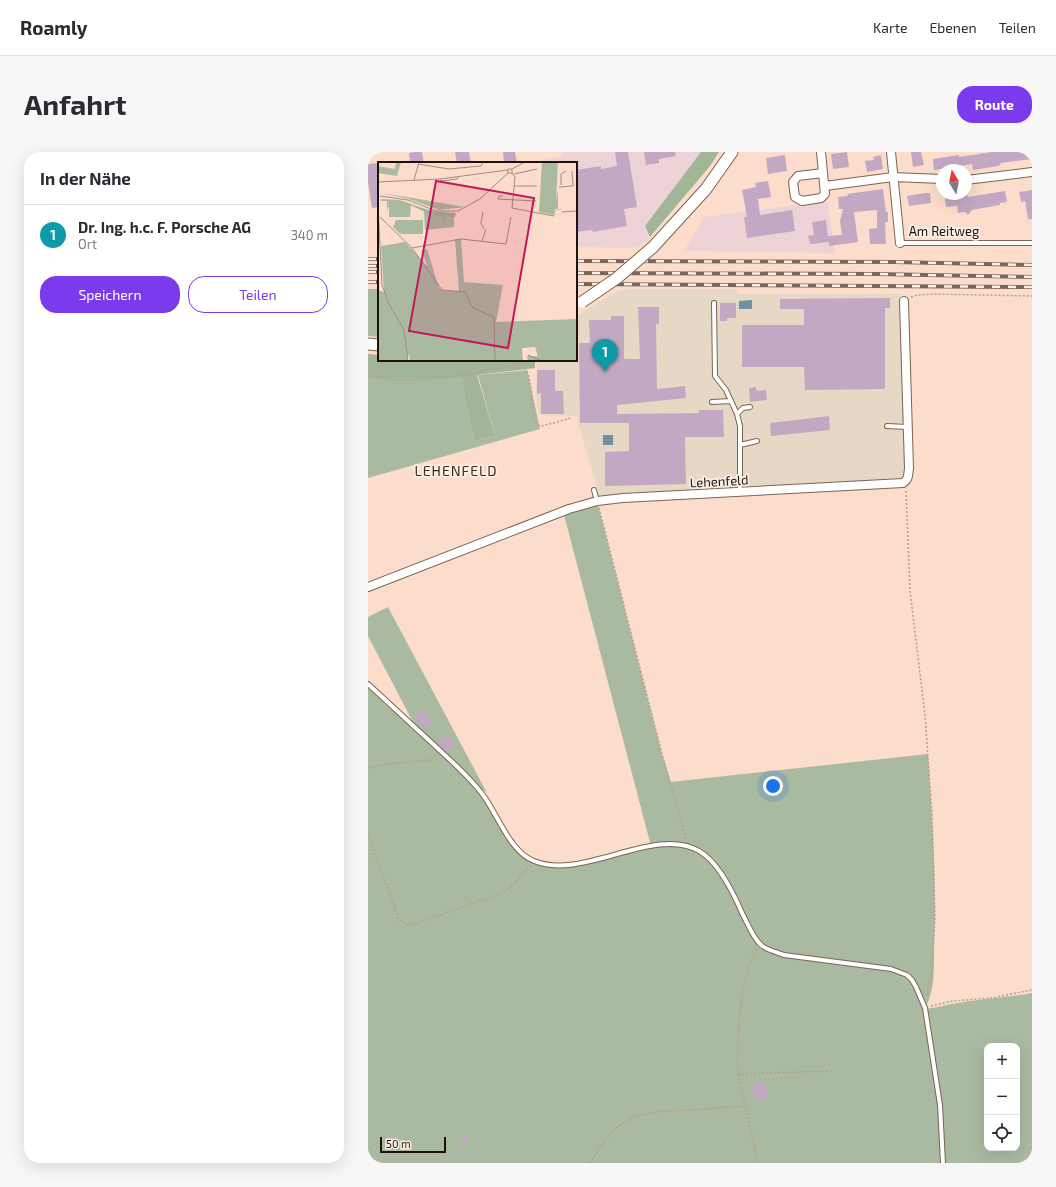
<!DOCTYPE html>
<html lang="de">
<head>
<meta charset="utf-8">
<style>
	:root { --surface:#fff; --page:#f7f7f7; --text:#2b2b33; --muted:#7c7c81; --line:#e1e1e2; --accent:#7c3aed }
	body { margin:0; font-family:"Exo 2",sans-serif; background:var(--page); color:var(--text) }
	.controls { position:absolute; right:12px; bottom:12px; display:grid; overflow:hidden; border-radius:8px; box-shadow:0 4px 16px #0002 }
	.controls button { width:36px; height:36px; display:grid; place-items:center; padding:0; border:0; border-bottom:1px solid var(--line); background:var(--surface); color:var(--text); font:20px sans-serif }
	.compass { position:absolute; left:568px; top:12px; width:36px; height:36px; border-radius:50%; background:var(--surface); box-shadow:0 4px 16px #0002; rotate:350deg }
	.scale { position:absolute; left:12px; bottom:10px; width:66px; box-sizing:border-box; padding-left:4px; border:2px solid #1d130d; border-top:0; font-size:11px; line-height:14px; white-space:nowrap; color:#1d130d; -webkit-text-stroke:3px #fbefe7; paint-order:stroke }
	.you { position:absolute; left:405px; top:634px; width:14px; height:14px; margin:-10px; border:3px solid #fff; border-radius:50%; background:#1a73e8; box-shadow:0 0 0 6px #1a73e833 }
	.badge { display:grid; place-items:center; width:26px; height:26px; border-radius:50%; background:var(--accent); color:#fff; font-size:13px; font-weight:700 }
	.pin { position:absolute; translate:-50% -33px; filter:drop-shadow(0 1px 2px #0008) }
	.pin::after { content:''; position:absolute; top:21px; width:14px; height:12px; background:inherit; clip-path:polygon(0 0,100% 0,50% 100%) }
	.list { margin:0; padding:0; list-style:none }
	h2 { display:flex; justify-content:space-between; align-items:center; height:52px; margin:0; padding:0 16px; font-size:17px }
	h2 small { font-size:13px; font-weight:400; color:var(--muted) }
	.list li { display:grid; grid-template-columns:26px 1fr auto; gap:12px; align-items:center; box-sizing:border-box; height:60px; padding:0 16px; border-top:1px solid var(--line) }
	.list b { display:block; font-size:15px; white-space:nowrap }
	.list p { margin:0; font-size:13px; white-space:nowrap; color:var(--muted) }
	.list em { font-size:13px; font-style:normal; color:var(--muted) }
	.actions { display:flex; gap:8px; padding:12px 16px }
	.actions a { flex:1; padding:9px 0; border:1px solid var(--accent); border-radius:16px; text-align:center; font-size:14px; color:var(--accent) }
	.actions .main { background:var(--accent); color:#fff }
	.icon { flex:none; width:22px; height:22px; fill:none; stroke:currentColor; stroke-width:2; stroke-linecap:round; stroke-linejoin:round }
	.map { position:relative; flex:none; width:664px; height:1011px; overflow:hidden; border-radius:16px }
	header { display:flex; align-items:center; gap:24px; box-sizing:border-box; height:56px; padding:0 20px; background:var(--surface); border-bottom:1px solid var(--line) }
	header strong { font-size:19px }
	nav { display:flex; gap:22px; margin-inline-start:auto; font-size:14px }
	.intro { display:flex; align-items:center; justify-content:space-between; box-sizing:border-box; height:96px; padding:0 24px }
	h1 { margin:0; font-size:28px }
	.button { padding:10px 18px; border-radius:16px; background:var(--accent); color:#fff; font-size:14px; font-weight:700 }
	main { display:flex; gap:24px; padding:0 24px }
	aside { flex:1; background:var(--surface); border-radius:16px; box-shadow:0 4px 16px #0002 }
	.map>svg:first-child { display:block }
	.commercial { fill:#edd3d6 }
	.industrial { fill:#e7d8c5 }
	.green { fill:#aabaa0; fill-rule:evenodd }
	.forest { fill:#a2b596 }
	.water { fill:#6e91a4 }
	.building { fill:#c3a8c3 }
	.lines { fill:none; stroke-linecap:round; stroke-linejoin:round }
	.lane-casing { stroke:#7d6353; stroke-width:6 }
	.street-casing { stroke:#7d6353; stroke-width:10 }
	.secondary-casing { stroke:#7d6353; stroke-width:13 }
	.path { stroke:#b69e8f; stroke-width:1.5; stroke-dasharray:2 2; stroke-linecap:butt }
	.lane { stroke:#fff; stroke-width:4 }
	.street { stroke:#fff; stroke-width:8 }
	.secondary { stroke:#fff; stroke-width:11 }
	.rail-casing { stroke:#79675c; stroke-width:4 }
	.rail { stroke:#fbefe7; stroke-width:2.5; stroke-dasharray:8; stroke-linecap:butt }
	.secondary-bridge-casing { stroke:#7d6353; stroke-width:13; stroke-linecap:butt }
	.secondary-bridge { stroke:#fff; stroke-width:11 }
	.labels { text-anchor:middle; stroke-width:3.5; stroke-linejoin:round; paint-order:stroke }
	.street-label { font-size:13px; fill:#1d130d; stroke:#fbefe7 }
	.neighbourhood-label { font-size:14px; letter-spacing:1px; fill:#412a1c; stroke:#fbefe7 }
	.inset-road { fill:none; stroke:#a38c7f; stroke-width:1 }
	.view { fill:#c2185b; fill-opacity:0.15; stroke:#c2185b; stroke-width:2 }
	.inset-edge { fill:none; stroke:#1d130d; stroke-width:2 }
</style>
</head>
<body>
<header>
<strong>Roamly</strong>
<nav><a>Karte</a><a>Ebenen</a><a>Teilen</a></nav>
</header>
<div class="intro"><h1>Anfahrt</h1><a class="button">Route</a></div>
<main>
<aside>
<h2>In der Nähe<small></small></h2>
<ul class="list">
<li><span class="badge" style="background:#0f9aa8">1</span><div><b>Dr. Ing. h.c. F. Porsche AG</b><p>Ort</p></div><em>340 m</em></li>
</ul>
<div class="actions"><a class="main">Speichern</a><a>Teilen</a></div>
</aside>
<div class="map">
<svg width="664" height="1011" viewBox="0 0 664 1011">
	<rect width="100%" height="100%" fill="#fcddcb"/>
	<path class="commercial" d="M 194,0 L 333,0 L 277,74 L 282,85 L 271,95 L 263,96 L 208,95 L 208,11 L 171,11 L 171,9 L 195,4 Z
		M 459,49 L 467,101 L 316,99 L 336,65 Z"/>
	<path class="industrial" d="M 258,137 L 369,137 L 370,142 L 532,142 L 536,163 L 536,317 L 539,329 L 232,346 L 210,271 L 209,264 L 171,263 L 168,243 L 169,208 L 208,208 L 208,164 L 246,141 Z"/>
	<path class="green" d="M 0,137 L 11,137 L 11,185 L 0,184 Z
		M 159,218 L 172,277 L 0,326 L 0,223 L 11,226 L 93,226 L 106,289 L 127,284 L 110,223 Z
		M 229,349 L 294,602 L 303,630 L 560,602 C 564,667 569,732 566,797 C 566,816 567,839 557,856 C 567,857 575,853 584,852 C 611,847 638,846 664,841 L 664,1011 L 0,1011 L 0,532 L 48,576 L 0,484 L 0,465 L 20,455 L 119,641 L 90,615 L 105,630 L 139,682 L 155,703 L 183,714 L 202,713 L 283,694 L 195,359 ZM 619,894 L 649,894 L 649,996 L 619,996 Z"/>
	<path class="forest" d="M 333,0 L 351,0 L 342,14 L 282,85 L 277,74 Z
		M 0,202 L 11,203 L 11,208 L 167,208 L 167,216 L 109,223 L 127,284 L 106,289 L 93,226 L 11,226 L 0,223 Z"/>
	<path class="water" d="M 384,148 L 384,157 L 371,157 L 371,149 Z
		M 235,283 L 245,283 L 245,293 L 235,293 Z"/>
	<path class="building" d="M 47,0 L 54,0 L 56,11 L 42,11 L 41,1 Z
		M 87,0 L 101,0 L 103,11 L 89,11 Z
		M 135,0 L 147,0 L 149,11 L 136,11 Z
		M 247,0 L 260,0 L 269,55 L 256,57 L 259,74 L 225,80 L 224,78 L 208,80 L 208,18 L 233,14 L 233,17 L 249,14 Z
		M 276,0 L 307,0 L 308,4 L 291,7 L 291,11 L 278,13 Z
		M 479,0 L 481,15 L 465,17 L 463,2 Z
		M 543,0 L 553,0 L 556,13 L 545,15 Z
		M 624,0 L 664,0 L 664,7 L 633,11 L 631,14 L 605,18 L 604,12 L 566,18 L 565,7 L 591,3 L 591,5 Z
		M 417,3 L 419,19 L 400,22 L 398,6 Z
		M 513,3 L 515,17 L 499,20 L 497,9 L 506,8 L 505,5 Z
		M 10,11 L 11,19 L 11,55 L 4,56 L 0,30 L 0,12 Z
		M 400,29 L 403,45 L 390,47 L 392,63 L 424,58 L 427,79 L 379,86 L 376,65 L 379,65 L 374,38 L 388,35 L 387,31 Z
		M 515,37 L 518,60 L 520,60 L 520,70 L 517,70 L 518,92 L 502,92 L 501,77 L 509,76 L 509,58 L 486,60 L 490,90 L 461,94 L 461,90 L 442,92 L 440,84 L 446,83 L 444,70 L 458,68 L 460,84 L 474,83 L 472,69 L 475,57 L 471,57 L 470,45 L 480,44 L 479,42 Z
		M 664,38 L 664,67 L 660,67 L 657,49 L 653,50 L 651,40 Z
		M 637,39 L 639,50 L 632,51 L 632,53 L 604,58 L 600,63 L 597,60 L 590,61 L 589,54 L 578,55 L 577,46 L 599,42 L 600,45 Z
		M 557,41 L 562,41 L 563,51 L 541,54 L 539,44 Z
		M 522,146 L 522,156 L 517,156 L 517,237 L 437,238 L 436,215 L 374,215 L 374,173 L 436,173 L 436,157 L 412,157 L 412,147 Z
		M 352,151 L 368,151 L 368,166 L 359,166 L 359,169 L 352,169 Z
		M 270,155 L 291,155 L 291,172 L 288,172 L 289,237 L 317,234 L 318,246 L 249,253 L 249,262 L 331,261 L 331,258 L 355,258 L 356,285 L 317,285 L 318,332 L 237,334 L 237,300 L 261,299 L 261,271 L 212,271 L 211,191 L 222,191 L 221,168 L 243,168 L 243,164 L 256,164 L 256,207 L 272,207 Z
		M 169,218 L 187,218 L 187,239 L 195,239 L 196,262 L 173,262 L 173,241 L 169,242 Z
		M 388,235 L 389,239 L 398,238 L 399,248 L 382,250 L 381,236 Z
		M 461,264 L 462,278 L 403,284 L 402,271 Z
		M 56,558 L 64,572 L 56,576 L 54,573 L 52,574 L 46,563 Z
		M 81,584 L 86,594 L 78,599 L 69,591 Z
		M 397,931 L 400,947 L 387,949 L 385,933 Z
		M 98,983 L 101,990 L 95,993 L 92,986 Z"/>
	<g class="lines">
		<defs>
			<path id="lane" d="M 532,91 L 664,91
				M 346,151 L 347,224 L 358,238 L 369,262
				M 344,250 L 363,249
				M 519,274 L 539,275
				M 372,293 L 389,289
				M 226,338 L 229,349
				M 372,339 L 372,274 L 369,262 L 375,256 L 382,255
				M 0,532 C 22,552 43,572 65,592 C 82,608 101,624 115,643 C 130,663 142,700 166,709 C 215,729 286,673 331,699 C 351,710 366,742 375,763 C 380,772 384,784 392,792 C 398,798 408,800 416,803 L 523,817 L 539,823 L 544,828 L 548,835 L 557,856 L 572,953 L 575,1011"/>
			<path id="street" d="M 453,0 L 457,42 L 453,46 L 434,49 L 427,45 L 425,30 L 430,24 L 455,21
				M 523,0 L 532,91
				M 598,28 L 664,20
				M 457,34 L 525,25 L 574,27
				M 0,435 L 201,357 L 229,349 L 255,346 L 535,331 C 541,327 540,323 541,316 L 536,149"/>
			<path id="secondary" d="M 285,95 L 338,37 L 364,0
				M 0,192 L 11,193"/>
		</defs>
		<use href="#lane" class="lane-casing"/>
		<use href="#street" class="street-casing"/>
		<use href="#secondary" class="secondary-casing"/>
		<path class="path" d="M 543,145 L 549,143 L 565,142 L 664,144
			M 0,224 C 44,235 108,220 153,212 C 164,217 165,257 166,269 L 169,273 L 174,274 L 203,266
			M 538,339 L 542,439 L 557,563 L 564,662 L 567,766 L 563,824 L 559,845
			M 231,356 L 294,602 L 318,687
			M 0,616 L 18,612 L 61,608 L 68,604
			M 0,682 L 31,768 L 41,774 L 128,743 L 141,737 L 163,713
			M 389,797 C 372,822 368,892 370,922 L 390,1011
			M 563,854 L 585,849 L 623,846 L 664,838
			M 370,922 L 464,919
			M 222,1011 C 230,1000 237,986 247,977 C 268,958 300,959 326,958 C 343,956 360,955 378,954"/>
		<use href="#lane" class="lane"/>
		<use href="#street" class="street"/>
		<use href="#secondary" class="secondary"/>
		<defs>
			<path id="rail" d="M 0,107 L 11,107
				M 208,109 L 527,110 L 664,113
				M 0,114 L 11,114
				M 0,120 L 11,120
				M 208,121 L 508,122 L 664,125
				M 0,130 L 11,130
				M 208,132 L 664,135"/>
		</defs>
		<use href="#rail" class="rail-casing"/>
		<use href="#rail" class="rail"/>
		<defs>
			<path id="secondary-bridge" d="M 214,150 L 249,126 L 285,95"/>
		</defs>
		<use href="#secondary-bridge" class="secondary-bridge-casing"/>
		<use href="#secondary-bridge" class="secondary-bridge"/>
	</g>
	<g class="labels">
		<g class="street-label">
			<text x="576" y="84">Am Reitweg</text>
			<text transform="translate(351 329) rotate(-3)" y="5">Lehenfeld</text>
		</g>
		<g class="neighbourhood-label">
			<text x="88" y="324">LEHENFELD</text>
		</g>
	</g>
	<g transform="translate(10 10)">
		<rect width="199" height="199" fill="#fcddcb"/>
		<path d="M 18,0 L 23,0 L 19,14 L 0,11 L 0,4 L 17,7 ZM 164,0 L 180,0 L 178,38 L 180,28 L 180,47 L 183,47 L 183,42 L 183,48 L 177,47 L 177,53 L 161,50 ZM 2,31 L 35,36 L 87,45 L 61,48 L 31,37 ZM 3,37 L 21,38 L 33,42 L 32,55 L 11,55 L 11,42 L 26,42 L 11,42 L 9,50 L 9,39 L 3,39 L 2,45 ZM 46,49 L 66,55 L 66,65 L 69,64 L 68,55 L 76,55 L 76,65 L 47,68 ZM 18,58 L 23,58 L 23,63 L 23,58 L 45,58 L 45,72 L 24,72 L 23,69 L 23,73 L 15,65 ZM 77,77 L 83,77 L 86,120 L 125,123 L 118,160 L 199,157 L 199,199 L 150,199 L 149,194 L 160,194 L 157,185 L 144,186 L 145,199 L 32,199 L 31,192 L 29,199 L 0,199 L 0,128 L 6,130 L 3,84 L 27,80 L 49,104 L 44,88 L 49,87 L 61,126 L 66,129 L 81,129 Z" fill="#aabaa0"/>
		<path d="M 21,38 L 53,49 L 78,51 L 77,55 L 68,55 L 69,64 L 66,65 L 65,55 L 54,53 Z" fill="#a2b596"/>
		<path class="inset-road" d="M 40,2 L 71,7 L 103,4 L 105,0M 134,7 L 147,0M 134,11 L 137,15 L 134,46 L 176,54M 136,12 L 159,7M 62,17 L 63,19 L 79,17 L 81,14M 36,18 L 41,0M 0,20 L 62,17 L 130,8M 183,23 L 183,12 L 188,9M 136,24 L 159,24M 181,25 L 195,24 L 194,9M 2,34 L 30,38 L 58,49 L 80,49 L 102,37 L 130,11 L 130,7 L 134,7 L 134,11 L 130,11M 125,34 L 121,34 L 120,37 L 158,39M 0,44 L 4,123 L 11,142 L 26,168 L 30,199M 105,50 L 103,61 L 106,67M 184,50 L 199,49M 2,55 L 34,86 L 64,128 L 87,130 L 95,146 L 116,155 L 117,199M 104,79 L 108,67M 34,86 L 83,77 L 128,82 L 133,55M 150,193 L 164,199"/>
		<path class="view" d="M 58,19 L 156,36 L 130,186 L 31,169 Z"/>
		<rect width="199" height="199" class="inset-edge"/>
	</g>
</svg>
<div class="controls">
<button>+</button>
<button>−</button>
<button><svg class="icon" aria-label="locate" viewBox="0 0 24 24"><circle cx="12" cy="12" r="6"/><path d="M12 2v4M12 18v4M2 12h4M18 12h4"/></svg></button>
</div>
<svg class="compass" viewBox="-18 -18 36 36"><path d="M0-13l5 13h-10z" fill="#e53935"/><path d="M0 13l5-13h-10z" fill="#7c7c81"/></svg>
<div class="scale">50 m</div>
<div class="you"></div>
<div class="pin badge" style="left:237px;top:220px;background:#0f9aa8">1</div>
</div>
</main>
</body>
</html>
